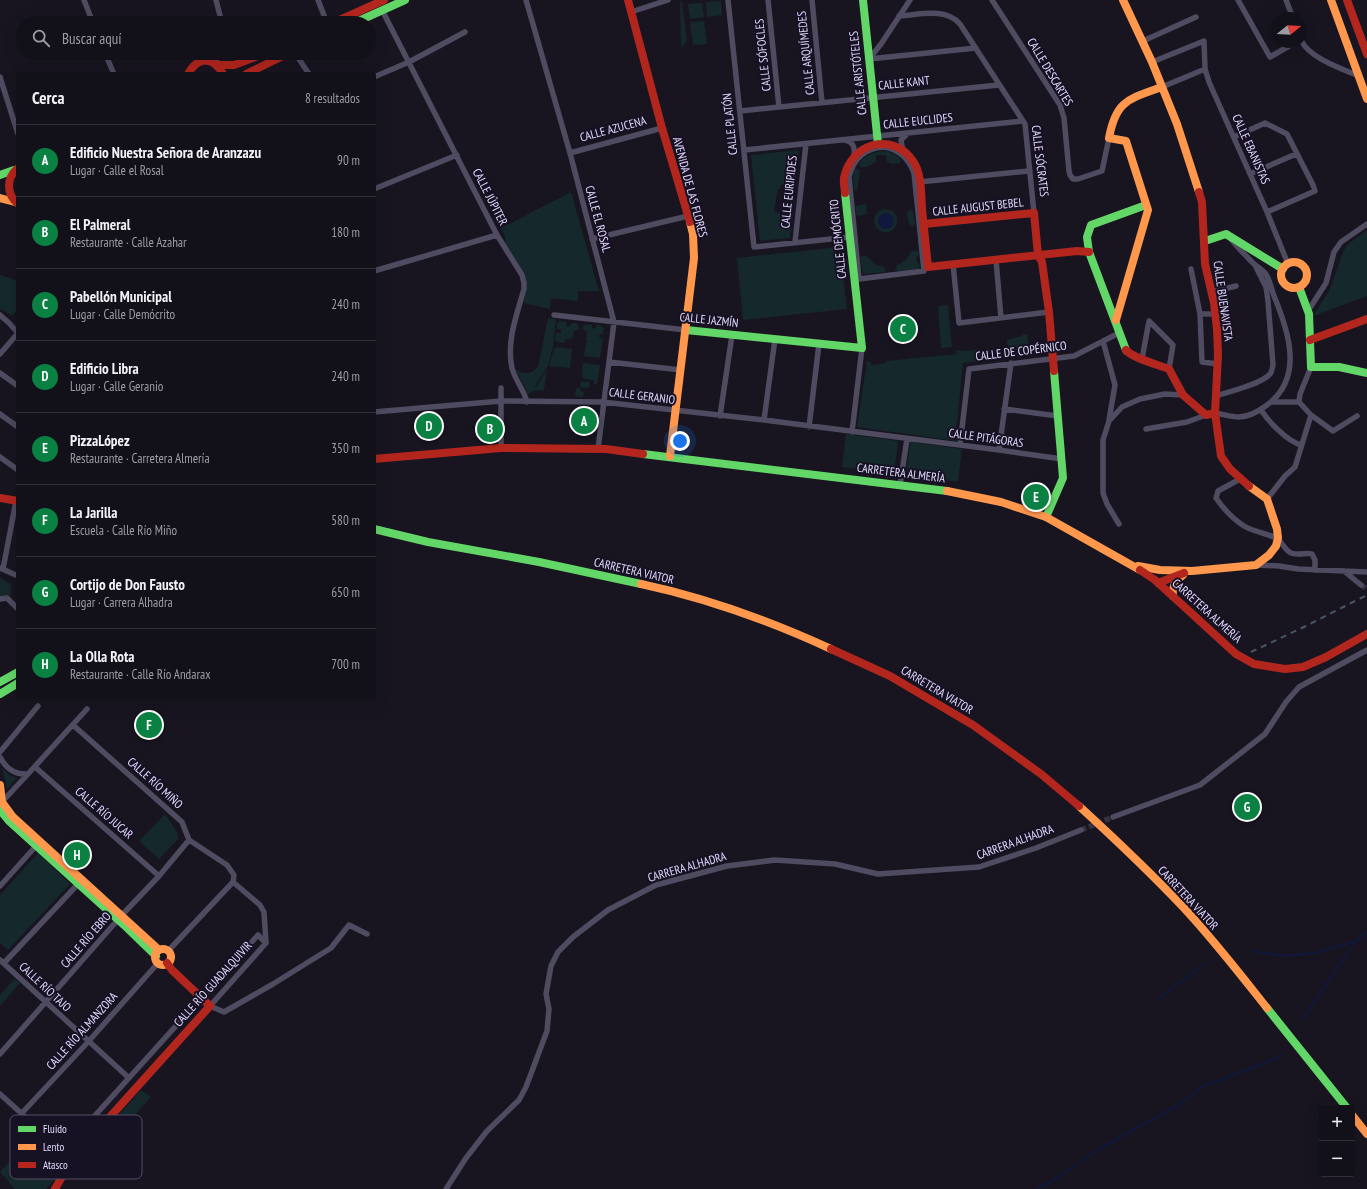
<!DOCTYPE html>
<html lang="es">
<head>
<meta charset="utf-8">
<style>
	:root { --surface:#121018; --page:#1f1e25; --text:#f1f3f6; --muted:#9c9da2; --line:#313037; --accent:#0b8043 }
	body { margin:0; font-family:"PT Sans Narrow",sans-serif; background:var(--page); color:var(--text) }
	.controls { position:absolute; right:12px; bottom:12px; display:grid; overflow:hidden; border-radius:4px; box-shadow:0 4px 16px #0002 }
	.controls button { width:36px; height:36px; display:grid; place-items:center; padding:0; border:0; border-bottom:1px solid var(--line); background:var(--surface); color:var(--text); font:20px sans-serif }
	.compass { position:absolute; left:1271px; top:12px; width:36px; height:36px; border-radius:50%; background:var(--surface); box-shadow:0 4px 16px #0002; rotate:72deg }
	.you { position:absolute; left:680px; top:441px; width:14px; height:14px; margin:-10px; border:3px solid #fff; border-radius:50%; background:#1a73e8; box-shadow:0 0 0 6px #1a73e833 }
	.badge { display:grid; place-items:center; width:26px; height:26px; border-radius:50%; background:var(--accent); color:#fff; font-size:13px; font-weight:700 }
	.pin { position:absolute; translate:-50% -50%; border:2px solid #fff; box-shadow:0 1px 4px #0006 }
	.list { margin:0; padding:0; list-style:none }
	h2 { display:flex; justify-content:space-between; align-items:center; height:52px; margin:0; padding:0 16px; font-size:17px }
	h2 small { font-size:13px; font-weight:400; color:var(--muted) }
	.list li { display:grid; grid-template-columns:26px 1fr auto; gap:12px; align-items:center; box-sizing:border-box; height:72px; padding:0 16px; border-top:1px solid var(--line) }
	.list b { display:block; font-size:15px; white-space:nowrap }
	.list p { margin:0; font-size:13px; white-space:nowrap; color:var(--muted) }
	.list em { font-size:13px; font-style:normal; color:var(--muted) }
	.icon { flex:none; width:22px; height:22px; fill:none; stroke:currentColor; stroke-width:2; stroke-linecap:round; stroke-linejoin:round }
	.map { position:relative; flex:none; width:1367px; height:1189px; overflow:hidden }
	.search { position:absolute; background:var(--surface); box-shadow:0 4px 16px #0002; left:16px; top:16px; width:360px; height:44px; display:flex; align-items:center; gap:10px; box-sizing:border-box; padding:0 14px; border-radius:22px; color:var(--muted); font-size:15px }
	.panel { position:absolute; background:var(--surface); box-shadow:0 4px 16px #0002; left:16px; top:72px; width:360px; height:628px; border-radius:4px }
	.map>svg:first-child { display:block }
	.green { fill:#15282c; fill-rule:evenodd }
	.water { fill:#10193d }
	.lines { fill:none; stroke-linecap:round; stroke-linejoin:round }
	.stream { stroke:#10193d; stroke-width:2 }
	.street-tunnel { stroke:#363241; stroke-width:5.5; stroke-dasharray:5.5 3; stroke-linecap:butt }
	.street { stroke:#4f4b60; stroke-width:5.5 }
	.fast { stroke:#63d668; stroke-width:8 }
	.slow { stroke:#ff974d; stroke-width:8 }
	.jam { stroke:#b3261e; stroke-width:8 }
	.rail { stroke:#495668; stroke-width:2; stroke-dasharray:6 5; stroke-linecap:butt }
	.labels { text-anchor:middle; stroke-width:4; stroke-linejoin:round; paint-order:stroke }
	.street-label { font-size:12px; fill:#e2d8fc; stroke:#171124 }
	.key { fill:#171124; stroke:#544d65; stroke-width:1 }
	.key-label { font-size:11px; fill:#e2d8fc }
</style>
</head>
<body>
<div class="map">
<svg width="1367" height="1189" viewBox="0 0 1367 1189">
	<rect width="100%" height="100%" fill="#181520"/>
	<path class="green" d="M 682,1 L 687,41 L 683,46 L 681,47 L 680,2 Z
		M 721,1 L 722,15 L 707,17 L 706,2 Z
		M 702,3 L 704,17 L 690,19 L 688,4 Z
		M 704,21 L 707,44 L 693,45 L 690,22 Z
		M 799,150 L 790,238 L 760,241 L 751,155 ZM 781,185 L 791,187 L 785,218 L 780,216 L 780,213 L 774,212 L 778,189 L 780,189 Z
		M 886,151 C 892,153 897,155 901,160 L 900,163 L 892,164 L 887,162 L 886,155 L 876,155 L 876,162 L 867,167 L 861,167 L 859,165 C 863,155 876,151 886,151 Z
		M 855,168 L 858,169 L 860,171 L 857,191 L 854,189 L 853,178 Z
		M 571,192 L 599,291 L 578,291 L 578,301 L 551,298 L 550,309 L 524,303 L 526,289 L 525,275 L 505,242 L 505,236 L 501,228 Z
		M 866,204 L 867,214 L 857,216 L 855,206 Z
		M 884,209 L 893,211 L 897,217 C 899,234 879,239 874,222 C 874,215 877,211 884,209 Z
		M 909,210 L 913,211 L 915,224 L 912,227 L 909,224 L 907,213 Z
		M 1367,230 L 1367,296 L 1313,316 L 1330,289 L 1343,252 L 1347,245 Z
		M 840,247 L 847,309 L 743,320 L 737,258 Z
		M 915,250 L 919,252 L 919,255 L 916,258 L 917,262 L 920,265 L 919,269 L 897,271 L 896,266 L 906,260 L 911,252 Z
		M 862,256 L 867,256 L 876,265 L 884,267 L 885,269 L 885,272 L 863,274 L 860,258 Z
		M 0,275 L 18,281 L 18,309 L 12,316 L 0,309 Z
		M 948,305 L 952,347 L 941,348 L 938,306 Z
		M 548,318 L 556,319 L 553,347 L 548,366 L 535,386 L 536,387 L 547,369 L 544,390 L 533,391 L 528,395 C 524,384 518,375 513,364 C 519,377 535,376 539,363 Z
		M 560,321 L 567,322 L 566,326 L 570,326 L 571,323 L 577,323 L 579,326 L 579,329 L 574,331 L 573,337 L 571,339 L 565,339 L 564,343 L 557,342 L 555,340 L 556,333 L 561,333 L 561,329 L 557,329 L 557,323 Z
		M 586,324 L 592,325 L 592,328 L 596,329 L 596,325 L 602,326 L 604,328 L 603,334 L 600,334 L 599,338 L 603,338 L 600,358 L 584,356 L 586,343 L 588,341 L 586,339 L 587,332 L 583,330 L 583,326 Z
		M 1027,334 L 1030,355 L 1009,358 L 1007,340 L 1022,336 L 1022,335 Z
		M 557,347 L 572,349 L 570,368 L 549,366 L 554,349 Z
		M 981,349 L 982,361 L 963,363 L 956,433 L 957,441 L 857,427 L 867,361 L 871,362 L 871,365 L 886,363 L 886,361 L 957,354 L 956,350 L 967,351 Z
		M 583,363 L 600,365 L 597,385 L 594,384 L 594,380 L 584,379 L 582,376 Z
		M 581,382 L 590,382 L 589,388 L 580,387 L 580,391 L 584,392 L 583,397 L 577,397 L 575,395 L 576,389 L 580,387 Z
		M 846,434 L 898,441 L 894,474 L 842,467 Z
		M 911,442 L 962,449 L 958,482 L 906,475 L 910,443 Z
		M 0,578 L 11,584 L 11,595 L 0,597 Z
		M 2,768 L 11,776 L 17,778 L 7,789 Z
		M 165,814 L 177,832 L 178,839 L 159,859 L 139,841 Z
		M 38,853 L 70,884 L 8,950 L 0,943 L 0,895 Z
		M 14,979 L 20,983 L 0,1006 L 0,995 Z
		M 141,1090 L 151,1097 L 100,1153 L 91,1146 Z
		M 35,1132 L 68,1165 L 46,1189 L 15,1189 L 0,1172 Z"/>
	<path class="water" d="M878 221a8 8 0 1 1 16 0a8 8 0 1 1-16 0Z"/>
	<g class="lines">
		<path class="stream" d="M 1253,951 L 1285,956 L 1314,953 L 1354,942
			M 1158,999 L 1205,963
			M 1302,1020 L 1355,942 L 1367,932
			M 1036,1189 L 1049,1183 L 1102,1147 L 1177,1106 L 1204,1086 L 1278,1058 L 1282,1055"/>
		<path class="street-tunnel" d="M 1361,585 L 1367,589
			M 1081,830 L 1113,817"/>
		<path class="street" d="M 84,0 L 93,23
			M 216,0 L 222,23
			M 318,0 L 327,23
			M 526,0 L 570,153 L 614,322 L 598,449
			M 728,0 L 754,247 L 850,237
			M 768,0 L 779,107
			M 812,0 L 822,103
			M 992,0 L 1060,105 L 1064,118 L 1069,171 L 1070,175 L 1073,179 L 1078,179 L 1102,171 L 1109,138
			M 1238,0 L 1270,57 L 1296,42
			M 1286,0 L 1293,18
			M 382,10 L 497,235 L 522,275 L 524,283 L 524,289 C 517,314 506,342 512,368 C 515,380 524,390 527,402
			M 631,12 L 668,0
			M 899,16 C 919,15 945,7 960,24 L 1025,124 L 1034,213
			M 1301,40 C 1309,58 1342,69 1359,76
			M 1143,41 L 1196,17
			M 105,53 L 114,74
			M 295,53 L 309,74
			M 869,59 L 976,48
			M 869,59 L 881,44 L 910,0
			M 212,61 L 229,53
			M 1152,62 L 1204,41 L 1205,69 L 1209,82 L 1267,212 L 1288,264
			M 0,77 L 18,134
			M 374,77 L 409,62 L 465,32
			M 1162,87 L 1205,69
			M 740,111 L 999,85
			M 1234,137 L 1265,123 L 1287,134 L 1313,185 L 1315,191 L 1267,212
			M 845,140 C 854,142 855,148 854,156
			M 885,147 C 900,150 909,159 914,173 L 924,271 L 859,279 L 849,177 C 853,159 866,147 885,147 Z
			M 744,150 L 1023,121
			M 904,151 L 902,146 L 901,140 L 907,134
			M 570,153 L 662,128
			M 1250,174 L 1296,154
			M 919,182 L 1029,171
			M 374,189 L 457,155
			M 592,239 L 688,216
			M 795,242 L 806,144
			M 996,260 L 1001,318
			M 953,264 L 959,323 L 1049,312
			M 1191,269 L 1200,314 L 1202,362 L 1218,364
			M 374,271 L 497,235
			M 1211,292 L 1236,286
			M 1308,311 L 1326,283 L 1334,252 L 1341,242 L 1367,224
			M 1200,314 L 1215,314
			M 0,315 L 9,323 L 18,333
			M 554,315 L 686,330
			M 1103,341 L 1115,385 L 1109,420
			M 0,354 L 18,333
			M 1142,359 L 1149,321 L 1173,345 L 1169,369
			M 609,362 L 681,370
			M 1311,367 L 1300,394 L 1299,402 L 1311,415 L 1333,431 L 1357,416
			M 0,373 L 18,386
			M 1215,396 C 1229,392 1261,384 1270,374 C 1272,372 1272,368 1273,365 L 1268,301 L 1266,287 L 1256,267
			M 1272,402 L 1299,402
			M 1004,409 L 1058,416
			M 1261,410 C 1269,422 1287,441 1301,445
			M 374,412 L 501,401 L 602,402 L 764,420 L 999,450 L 1062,459
			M 1215,413 C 1223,414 1231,417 1239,417 C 1249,417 1259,411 1267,405 C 1304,378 1289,332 1274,296 C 1272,290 1270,282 1267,276 C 1264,270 1259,268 1254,264 C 1246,256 1238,248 1231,239
			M 0,414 L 18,427
			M 720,416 L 732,335
			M 764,420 L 775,339
			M 809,427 L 819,344
			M 1146,429 L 1187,422 L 1206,415
			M 852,432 L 862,348
			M 960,445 L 969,369 L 1074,356 L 1119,333
			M 501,448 L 501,388
			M 999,450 L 1011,363
			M 0,457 L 18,470
			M 1240,479 L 1218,491 L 1216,498 C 1223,508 1233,519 1244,526 C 1254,532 1266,533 1276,538 C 1283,542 1284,550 1291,553 C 1299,556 1306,552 1312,554 L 1315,560 L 1315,570
			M 900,485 L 907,439
			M 1267,499 L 1285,476 L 1295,467 L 1311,415
			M 1119,524 L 1107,504 L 1103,493 L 1103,440 L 1109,421 L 1122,407 L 1140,399 L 1165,394 L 1183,395
			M 1256,565 L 1279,566 L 1298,569 L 1367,572
			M 0,568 L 18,576
			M 3,569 L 16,501
			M 1344,571 L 1361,585
			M 0,599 L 7,598 L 18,609
			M 73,725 L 182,822 L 189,840 L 227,865 L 234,875 L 233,882 L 168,951
			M 0,752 L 38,706
			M 0,757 C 6,769 15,775 28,774 L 87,709
			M 35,767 L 159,876
			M 2,802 L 28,774
			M 1113,817 L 1200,785 L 1265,734 L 1286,702 L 1299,687 L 1367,650
			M 233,882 L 260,905 L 264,912 L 266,943
			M 0,886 L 36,846
			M 266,943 L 210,1006 L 224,1012 L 273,984 L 331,948 L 349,925 L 367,934
			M 0,960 L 129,1078
			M 4,963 L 78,884
			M 0,1054 L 122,915 L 159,876 L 189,840
			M 0,1094 L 72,1159
			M 22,1113 L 88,1042 L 158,963
			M 63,1151 L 258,935 L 266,943
			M 446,1189 L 466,1158 L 487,1131 L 519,1100 L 526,1087 L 547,1031 L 549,1009 L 546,994 L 551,966 L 558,952 L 573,937 L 608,910 L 656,885 L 727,866 L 775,860 L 835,864 L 878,874 L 979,867 L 1036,848 L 1081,830"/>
		<path class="fast" d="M 863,0 L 878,144
			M 354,23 L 405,0
			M 0,175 L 14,170
			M 1205,241 L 1226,234 L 1283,269
			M 1299,287 L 1309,314 L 1311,367 L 1339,367 L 1367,373
			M 686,330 L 862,348 L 845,193
			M 1126,350 L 1089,252 L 1087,237 L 1091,225 L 1146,205
			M 643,454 L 947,491
			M 1046,517 L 1063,478 L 1054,371
			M 374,529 L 428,542 L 539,562 L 641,584
			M 0,682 L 18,672
			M 0,694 L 18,683
			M 0,810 L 9,821 L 124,925 L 156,956
			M 1267,1008 L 1347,1108"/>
		<path class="slow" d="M 1123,0 L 1152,62 L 1177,124 L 1199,192
			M 1331,0 L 1367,99
			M 0,198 L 15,202
			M1281 275a13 13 0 1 1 26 0a13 13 0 1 1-26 0Z
			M 1116,320 L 1148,210 L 1126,141 L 1109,138 C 1116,100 1129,99 1162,87
			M 670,456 L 694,258 L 693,234 L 690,222
			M 947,491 L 1001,502 L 1046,517 L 1140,570
			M 1138,566 L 1160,570 L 1192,571 L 1256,565 L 1269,555 L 1276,546 L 1278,538 L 1277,529 L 1267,499 L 1249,486
			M 641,584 C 707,598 770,621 831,649
			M 1173,596 C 1172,586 1175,580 1183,575
			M 0,785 L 2,802 L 13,817 L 159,950
			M 1079,806 C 1115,839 1150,872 1183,907 C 1213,939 1240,974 1267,1008
			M155 957a8 8 0 1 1 16 0a8 8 0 1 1-16 0Z
			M 1352,1115 L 1367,1134"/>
		<path class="jam" d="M 628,0 L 662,128 L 690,222
			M 1347,0 L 1367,54
			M 333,23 L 384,0
			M 218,65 L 234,65 L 266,53
			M 188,74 C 198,56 213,56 223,74
			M 246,74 L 289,53
			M 18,168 C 6,178 6,194 18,204
			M 1199,192 L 1202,202 L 1205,264 L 1214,303 L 1217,329 L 1218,355 L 1215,413 L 1221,456 L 1230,469 L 1249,486
			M 845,193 C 845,188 843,183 844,178 C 851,143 892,131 913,161 C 922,174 921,194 922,209 C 924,228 926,248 928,267 L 1077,251 L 1089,252
			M 924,224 L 1034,213 L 1038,255 L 1042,262 L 1049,312 L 1054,371
			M 1310,340 L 1367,319
			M 1126,350 C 1132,358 1159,365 1169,369 L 1183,395 L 1206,415 L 1215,413
			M 374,459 L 501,448 L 606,449 L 643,454
			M 0,498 L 18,501
			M 1140,570 L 1155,580 L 1236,654 L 1254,664 L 1285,669 L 1303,667 L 1326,657 L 1367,634
			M 1158,583 L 1184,573
			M 831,649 L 890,676 L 973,725 L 1041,774 L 1079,806
			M 55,1189 L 72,1159 L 210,1006 L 172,970 L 167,963"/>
		<path class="rail" d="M 1251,652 L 1306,626 L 1367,595"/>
	</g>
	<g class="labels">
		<g class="street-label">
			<text transform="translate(806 53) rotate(-96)" y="4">CALLE ARQUÍMEDES</text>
			<text transform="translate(763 55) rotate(-96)" y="4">CALLE SÓFOCLES</text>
			<text transform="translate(1050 72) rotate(59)" y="4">CALLE DESCARTES</text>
			<text transform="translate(858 73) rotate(-96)" y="4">CALLE ARISTÓTELES</text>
			<text transform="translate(904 83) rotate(-6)" y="4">CALLE KANT</text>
			<text transform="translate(918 121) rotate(-6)" y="4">CALLE EUCLIDES</text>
			<text transform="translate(730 124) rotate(-96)" y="4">CALLE PLATÓN</text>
			<text transform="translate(613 129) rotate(-15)" y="4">CALLE AZUCENA</text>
			<text transform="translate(1251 149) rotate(66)" y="4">CALLE EBANISTAS</text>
			<text transform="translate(1040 161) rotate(83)" y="4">CALLE SÓCRATES</text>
			<text transform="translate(690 187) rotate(75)" y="4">AVENIDA DE LAS FLORES</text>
			<text transform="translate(789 192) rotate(-84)" y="4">CALLE EURIPIDES</text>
			<text transform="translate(490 197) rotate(63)" y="4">CALLE JÚPITER</text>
			<text transform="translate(978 207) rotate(-6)" y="4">CALLE AUGUST BEBEL</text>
			<text transform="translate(598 219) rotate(75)" y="4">CALLE EL ROSAL</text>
			<text transform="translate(838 239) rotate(-96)" y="4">CALLE DEMÓCRITO</text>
			<text transform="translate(1223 301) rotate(82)" y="4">CALLE BUENAVISTA</text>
			<text transform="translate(709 320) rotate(6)" y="4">CALLE JAZMÍN</text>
			<text transform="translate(1021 351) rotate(-7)" y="4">CALLE DE COPÉRNICO</text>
			<text transform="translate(642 396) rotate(7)" y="4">CALLE GERANIO</text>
			<text transform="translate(986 438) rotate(8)" y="4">CALLE PITÁGORAS</text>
			<text transform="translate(901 473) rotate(7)" y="4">CARRETERA ALMERÍA</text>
			<text transform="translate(634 571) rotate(13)" y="4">CARRETERA VIATOR</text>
			<text transform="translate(1207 611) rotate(42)" y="4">CARRETERA ALMERÍA</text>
			<text transform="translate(937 690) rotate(31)" y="4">CARRETERA VIATOR</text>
			<text transform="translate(155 783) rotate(42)" y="4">CALLE RÍO MIÑO</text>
			<text transform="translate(104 813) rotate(41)" y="4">CALLE RÍO JUCAR</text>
			<text transform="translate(1015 842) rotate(-20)" y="4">CARRERA ALHADRA</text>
			<text transform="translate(687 867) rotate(-16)" y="4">CARRERA ALHADRA</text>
			<text transform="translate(1188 898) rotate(47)" y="4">CARRETERA VIATOR</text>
			<text transform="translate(86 940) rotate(-49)" y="4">CALLE RÍO EBRO</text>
			<text transform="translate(213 984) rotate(-48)" y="4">CALLE RÍO GUADALQUIVIR</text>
			<text transform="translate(45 987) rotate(43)" y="4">CALLE RÍO TAJO</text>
			<text transform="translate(82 1031) rotate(-48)" y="4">CALLE RÍO ALMANZORA</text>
		</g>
	</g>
	<rect x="10" y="1115" width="132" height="64" rx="6" class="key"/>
	<rect x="18" y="1126" width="18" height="6" fill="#63d668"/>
	<rect x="18" y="1144" width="18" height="6" fill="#ff974d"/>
	<rect x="18" y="1162" width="18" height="6" fill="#b3261e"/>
	<g class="key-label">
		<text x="43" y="1133">Fluido</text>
		<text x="43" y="1151">Lento</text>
		<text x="43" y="1169">Atasco</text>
	</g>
</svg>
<div class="controls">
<button>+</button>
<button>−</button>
</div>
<svg class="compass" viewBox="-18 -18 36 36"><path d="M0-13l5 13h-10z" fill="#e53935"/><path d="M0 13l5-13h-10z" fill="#9c9da2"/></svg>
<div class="you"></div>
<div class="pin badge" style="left:584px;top:421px">A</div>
<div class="pin badge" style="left:490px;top:429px">B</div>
<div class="pin badge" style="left:903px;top:329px">C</div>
<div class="pin badge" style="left:429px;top:426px">D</div>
<div class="pin badge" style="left:1036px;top:497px">E</div>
<div class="pin badge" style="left:149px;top:725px">F</div>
<div class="pin badge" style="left:1247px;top:807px">G</div>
<div class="pin badge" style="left:77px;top:855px">H</div>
<div class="search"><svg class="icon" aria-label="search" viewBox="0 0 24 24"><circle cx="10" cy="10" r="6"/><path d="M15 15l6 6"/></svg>Buscar aquí</div>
<section class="panel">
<h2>Cerca<small>8 resultados</small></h2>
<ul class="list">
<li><span class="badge">A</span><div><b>Edificio Nuestra Señora de Aranzazu</b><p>Lugar · Calle el Rosal</p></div><em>90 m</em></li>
<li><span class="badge">B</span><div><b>El Palmeral</b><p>Restaurante · Calle Azahar</p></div><em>180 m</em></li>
<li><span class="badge">C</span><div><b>Pabellón Municipal</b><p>Lugar · Calle Demócrito</p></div><em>240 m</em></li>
<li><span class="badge">D</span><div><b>Edificio Libra</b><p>Lugar · Calle Geranio</p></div><em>240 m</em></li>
<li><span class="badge">E</span><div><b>PizzaLópez</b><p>Restaurante · Carretera Almería</p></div><em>350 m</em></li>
<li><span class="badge">F</span><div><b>La Jarilla</b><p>Escuela · Calle Río Miño</p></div><em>580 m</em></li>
<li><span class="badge">G</span><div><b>Cortijo de Don Fausto</b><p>Lugar · Carrera Alhadra</p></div><em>650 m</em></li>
<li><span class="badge">H</span><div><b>La Olla Rota</b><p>Restaurante · Calle Río Andarax</p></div><em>700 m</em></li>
</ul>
</section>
</div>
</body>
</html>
